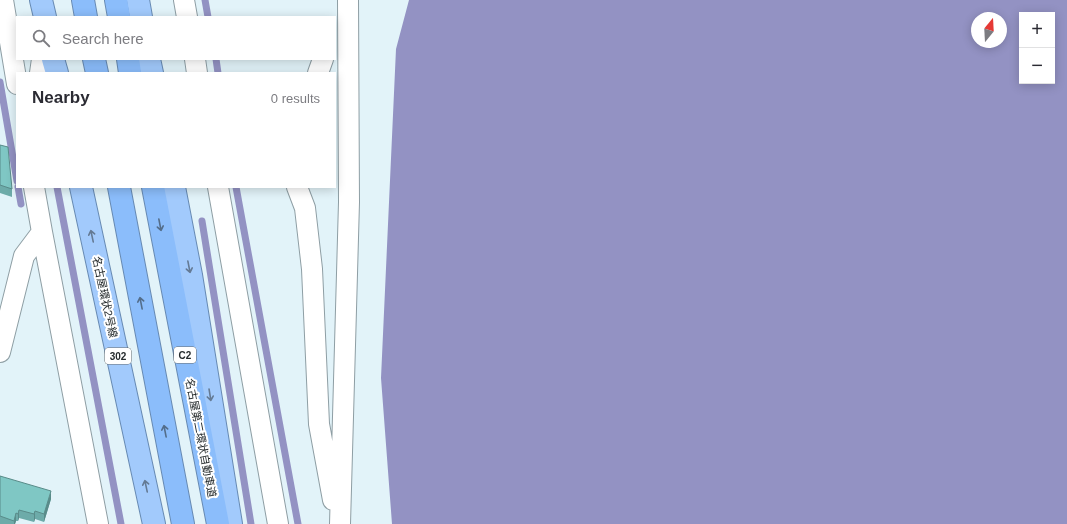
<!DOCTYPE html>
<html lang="en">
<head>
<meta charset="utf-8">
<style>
	:root { --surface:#fff; --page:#f7f7f7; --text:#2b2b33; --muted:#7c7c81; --line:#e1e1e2 }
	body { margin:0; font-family:Helvetica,"Noto Sans JP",sans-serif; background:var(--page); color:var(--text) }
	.controls { position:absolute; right:12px; top:12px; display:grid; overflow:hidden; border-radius:0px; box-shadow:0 2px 10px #0003 }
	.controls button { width:36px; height:36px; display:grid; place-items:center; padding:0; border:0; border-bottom:1px solid var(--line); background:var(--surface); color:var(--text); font:20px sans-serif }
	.compass { position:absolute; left:971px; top:12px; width:36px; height:36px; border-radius:50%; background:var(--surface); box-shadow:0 2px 10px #0003; rotate:18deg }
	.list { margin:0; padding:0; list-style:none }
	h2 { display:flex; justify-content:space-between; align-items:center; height:52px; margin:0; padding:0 16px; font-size:17px }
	h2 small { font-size:13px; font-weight:400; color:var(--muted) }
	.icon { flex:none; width:22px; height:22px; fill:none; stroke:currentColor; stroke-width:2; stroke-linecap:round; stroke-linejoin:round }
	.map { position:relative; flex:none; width:1067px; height:524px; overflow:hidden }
	.search { position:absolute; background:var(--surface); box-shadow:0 2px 10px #0003; left:16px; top:16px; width:320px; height:44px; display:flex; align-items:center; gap:10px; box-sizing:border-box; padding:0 14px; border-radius:0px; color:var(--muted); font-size:15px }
	.panel { position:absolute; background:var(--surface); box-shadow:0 2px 10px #0003; left:16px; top:72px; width:320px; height:116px; border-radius:0px }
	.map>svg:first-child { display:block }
	.water { fill:#9392c3; fill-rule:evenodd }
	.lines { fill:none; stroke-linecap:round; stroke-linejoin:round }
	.stream { stroke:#9392c3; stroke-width:7 }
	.minor-casing { stroke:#8e9ea4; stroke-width:22 }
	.trunk-casing { stroke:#678ab3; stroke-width:24 }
	.motorway-casing { stroke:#678ab3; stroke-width:24 }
	.minor { stroke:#fff; stroke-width:20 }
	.trunk { stroke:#a2cafc; stroke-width:22 }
	.motorway { stroke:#8bbdfb; stroke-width:22 }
	.wall { fill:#6daba9 }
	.shaded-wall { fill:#598b89 }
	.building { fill:#7fc7c4; stroke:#598b89 }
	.oneway { stroke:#536d8a }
	.oneway2 { stroke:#647a94 }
	.labels { text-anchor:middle; stroke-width:4; stroke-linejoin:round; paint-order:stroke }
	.shield { fill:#fff; stroke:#666b6c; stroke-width:1 }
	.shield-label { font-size:10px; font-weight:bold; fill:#252b2d }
	.street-label { font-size:11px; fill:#252b2d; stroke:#fff }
</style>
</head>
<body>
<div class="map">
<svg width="1067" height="524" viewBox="0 0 1067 524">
	<rect width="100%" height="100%" fill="#e2f3f9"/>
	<path class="water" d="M 409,0 L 1067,0 L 1067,524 L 392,524 L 381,378 L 396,49 ZM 1022,15 L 1052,15 L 1052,81 L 1022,81 ZM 977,18 L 1001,18 L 1001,42 L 977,42 Z"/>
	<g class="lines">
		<path class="stream" d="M 205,0 L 208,17
			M 216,59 L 218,73
			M 0,82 L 17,181
			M 18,187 L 21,204
			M 57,187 L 121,524
			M 236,187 L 298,524
			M 202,221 L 251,524"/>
		<defs>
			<path id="minor" d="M 3,0 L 17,84
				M 184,0 L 187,17
				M 195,59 L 197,73
				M 40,73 L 42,59
				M 318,73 L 323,59
				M 34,187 L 42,232 L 98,524
				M 218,187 L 278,524
				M 297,187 L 305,208 L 312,269 L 319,424 L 333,500
				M 0,352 L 24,256 L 42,232
				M 340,524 L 349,202 L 348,0"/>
			<path id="trunk" d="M 41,0 L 45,17
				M 138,0 L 141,17
				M 53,59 L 57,73
				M 149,59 L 152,73
				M 81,187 L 154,524
				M 174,187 L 191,275 L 231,524"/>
			<path id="motorway" d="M 83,0 L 86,17
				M 116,0 L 119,17
				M 94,59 L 97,73
				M 128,59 L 130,73
				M 119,187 L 183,524
				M 153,187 L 218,524"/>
		</defs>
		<use href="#minor" class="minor-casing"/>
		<use href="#trunk" class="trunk-casing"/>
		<use href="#motorway" class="motorway-casing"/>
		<use href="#minor" class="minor"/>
		<use href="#trunk" class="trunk"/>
		<use href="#motorway" class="motorway"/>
	</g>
	<path class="wall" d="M 0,145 L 12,189 L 12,197 L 0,193 Z
		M 0,476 L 51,499 L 44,522 L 35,519 L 34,522 L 19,518 L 18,521 L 16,521 L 15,524 L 0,524 Z"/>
	<path class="shaded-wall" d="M 51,491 L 51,499 L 44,522 L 44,514 Z
		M 19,510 L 19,518 L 18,521 L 18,514 Z
		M 35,511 L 35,519 L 34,522 L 34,514 Z
		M 16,513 L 16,521 L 15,524 L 14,524 L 14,521 Z"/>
	<path class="building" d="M 0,145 L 8,147 L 12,189 L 0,185 Z
		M 0,476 L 51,491 L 44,514 L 35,511 L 34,514 L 19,510 L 18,514 L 16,513 L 14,521 L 0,516 Z"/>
	<defs><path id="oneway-shaft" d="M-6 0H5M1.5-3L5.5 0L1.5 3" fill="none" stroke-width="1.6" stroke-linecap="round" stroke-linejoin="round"/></defs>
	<g class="oneway">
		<use href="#oneway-shaft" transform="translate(160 225) rotate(79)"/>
		<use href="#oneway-shaft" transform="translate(141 303) rotate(-101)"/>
		<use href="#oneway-shaft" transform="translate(165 431) rotate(-101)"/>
	</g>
	<g class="oneway2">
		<use href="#oneway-shaft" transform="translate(92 236) rotate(-102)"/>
		<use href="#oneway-shaft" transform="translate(189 267) rotate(79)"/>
		<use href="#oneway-shaft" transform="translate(210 395) rotate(81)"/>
		<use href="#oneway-shaft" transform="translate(146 486) rotate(-102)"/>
	</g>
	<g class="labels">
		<g class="shield">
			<rect x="174" y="347" width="22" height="16" rx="3"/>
			<rect x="105" y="348" width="26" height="16" rx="3"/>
		</g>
		<g class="shield-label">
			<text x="185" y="359">C2</text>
			<text x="118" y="360">302</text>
		</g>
		<g class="street-label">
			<text transform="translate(105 297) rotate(78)" y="4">名古屋環状2号線</text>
			<text transform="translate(201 438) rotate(79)" y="4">名古屋第二環状自動車道</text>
		</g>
	</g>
</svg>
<div class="controls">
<button>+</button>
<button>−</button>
</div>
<svg class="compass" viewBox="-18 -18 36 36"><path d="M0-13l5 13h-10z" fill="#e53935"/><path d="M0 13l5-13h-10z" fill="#7c7c81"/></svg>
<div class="search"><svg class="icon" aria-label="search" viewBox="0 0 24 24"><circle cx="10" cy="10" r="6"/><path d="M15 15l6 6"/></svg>Search here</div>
<section class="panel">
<h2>Nearby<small>0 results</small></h2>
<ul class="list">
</ul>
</section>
</div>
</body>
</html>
